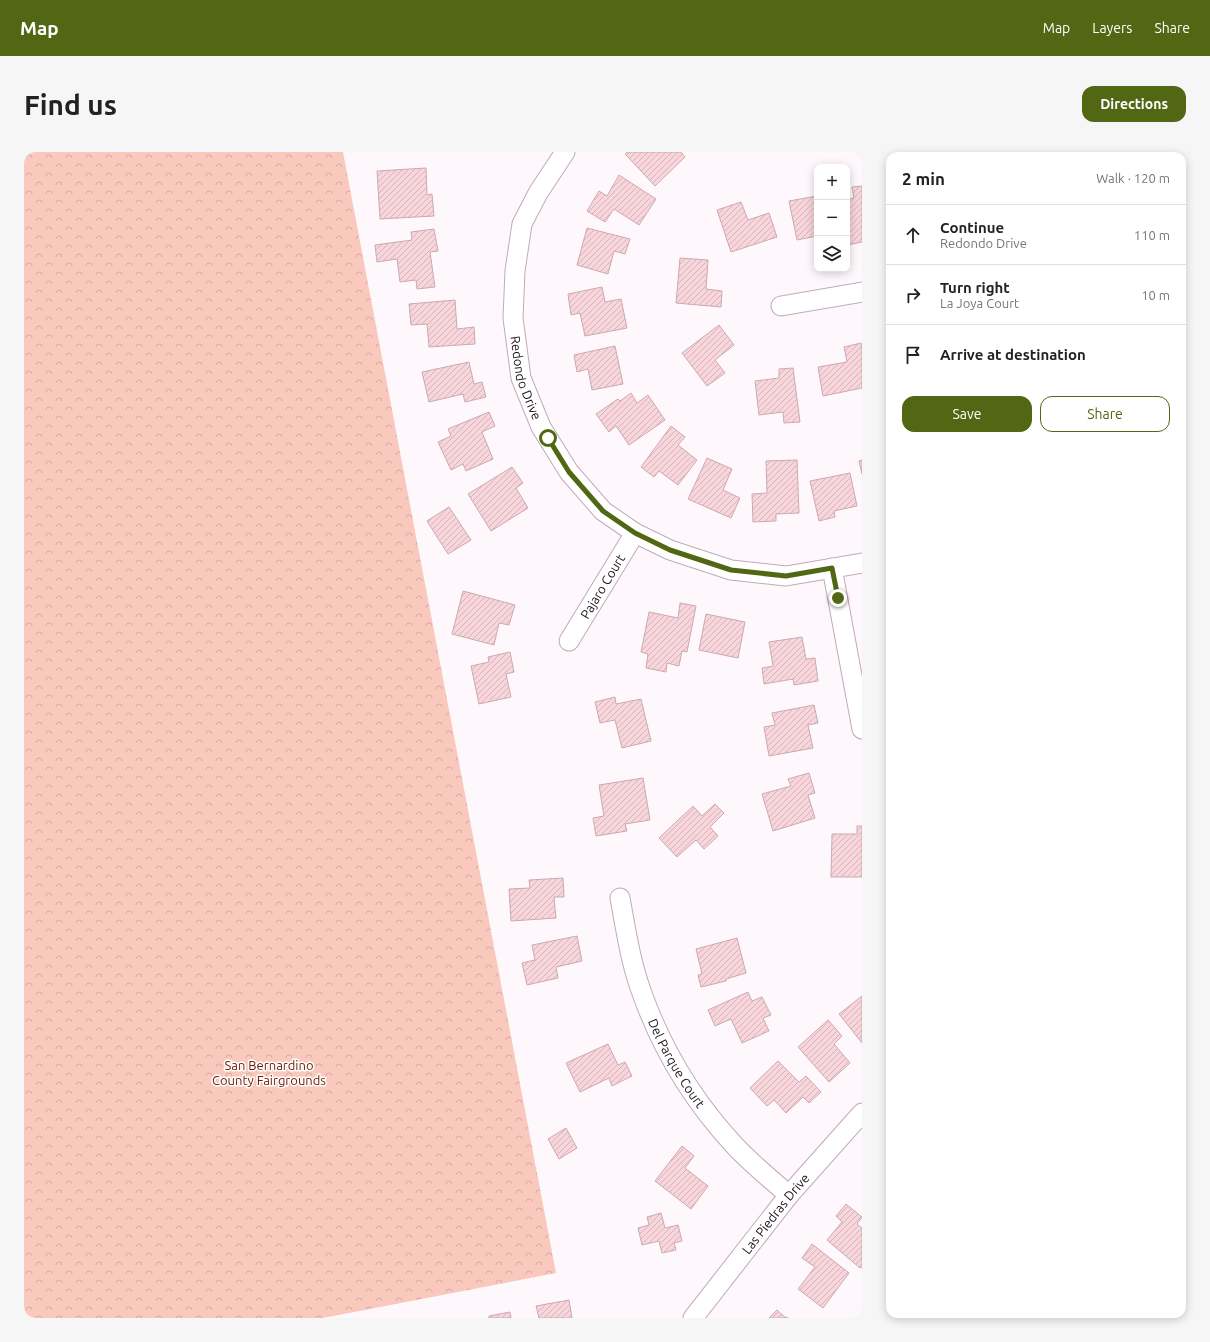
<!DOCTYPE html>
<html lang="en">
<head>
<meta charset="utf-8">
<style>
	:root { --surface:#fff; --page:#f6f6f6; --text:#222; --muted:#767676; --line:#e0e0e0; --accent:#526714 }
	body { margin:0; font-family:Ubuntu,sans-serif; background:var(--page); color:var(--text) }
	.controls { position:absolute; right:12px; top:12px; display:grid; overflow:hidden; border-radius:8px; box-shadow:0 2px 10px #0003 }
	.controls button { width:36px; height:36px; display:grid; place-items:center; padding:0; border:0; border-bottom:1px solid var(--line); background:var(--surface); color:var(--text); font:20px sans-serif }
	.stop { position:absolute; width:12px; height:12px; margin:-9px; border:3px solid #526714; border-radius:50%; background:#fff }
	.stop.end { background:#526714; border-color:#fff; box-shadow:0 1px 4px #0008 }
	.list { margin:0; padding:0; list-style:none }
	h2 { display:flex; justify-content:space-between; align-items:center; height:52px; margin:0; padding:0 16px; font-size:17px }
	h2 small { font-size:13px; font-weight:400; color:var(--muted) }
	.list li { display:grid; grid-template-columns:26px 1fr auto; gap:12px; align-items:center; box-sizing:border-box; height:60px; padding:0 16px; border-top:1px solid var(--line) }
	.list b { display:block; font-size:15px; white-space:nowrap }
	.list p { margin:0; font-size:13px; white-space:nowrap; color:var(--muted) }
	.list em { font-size:13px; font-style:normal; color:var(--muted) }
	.actions { display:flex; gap:8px; padding:12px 16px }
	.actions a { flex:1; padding:9px 0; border:1px solid var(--accent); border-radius:12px; text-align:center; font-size:14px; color:var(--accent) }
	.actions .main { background:var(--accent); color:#fff }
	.icon { flex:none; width:22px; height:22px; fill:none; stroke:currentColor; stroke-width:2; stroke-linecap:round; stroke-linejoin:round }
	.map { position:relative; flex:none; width:838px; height:1166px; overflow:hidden; border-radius:12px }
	header { display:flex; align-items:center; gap:24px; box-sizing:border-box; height:56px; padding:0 20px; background:var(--accent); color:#fff }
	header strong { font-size:19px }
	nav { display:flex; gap:22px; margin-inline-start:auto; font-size:14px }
	.intro { display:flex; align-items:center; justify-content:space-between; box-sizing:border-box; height:96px; padding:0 24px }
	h1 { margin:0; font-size:28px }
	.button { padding:10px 18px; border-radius:12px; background:var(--accent); color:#fff; font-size:14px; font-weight:700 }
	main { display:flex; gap:24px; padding:0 24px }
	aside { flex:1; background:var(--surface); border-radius:12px; box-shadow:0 2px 10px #0003 }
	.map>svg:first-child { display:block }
	.park { fill:url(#park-crowns) }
	.building { fill:url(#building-hatch); stroke:#cca9b0 }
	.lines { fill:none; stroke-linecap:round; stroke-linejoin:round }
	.street-casing { stroke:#c3a8bc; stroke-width:21 }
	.street { stroke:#fff; stroke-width:19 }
	.route { stroke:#526714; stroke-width:5 }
	.labels { text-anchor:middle; stroke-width:3; stroke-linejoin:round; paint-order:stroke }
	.street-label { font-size:13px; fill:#1c131a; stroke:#fff }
	.park-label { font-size:13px; fill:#6f1a04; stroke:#fff }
</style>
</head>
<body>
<header>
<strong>Map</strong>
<nav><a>Map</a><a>Layers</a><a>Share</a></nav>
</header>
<div class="intro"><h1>Find us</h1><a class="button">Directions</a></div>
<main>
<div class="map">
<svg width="838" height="1166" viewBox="0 0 838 1166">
	<defs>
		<pattern id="park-crowns" width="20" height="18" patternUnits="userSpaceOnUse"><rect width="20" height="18" fill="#f9c9bd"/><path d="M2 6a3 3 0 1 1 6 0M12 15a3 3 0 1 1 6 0" fill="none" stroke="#d5aca2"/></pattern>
		<pattern id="building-hatch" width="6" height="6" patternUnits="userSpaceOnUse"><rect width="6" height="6" fill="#f8d4db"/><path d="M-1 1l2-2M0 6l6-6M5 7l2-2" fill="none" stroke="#d4b5bb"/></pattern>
	</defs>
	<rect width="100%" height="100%" fill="#fef8fd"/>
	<path class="park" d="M 0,0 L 319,0 L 532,1121 L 299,1166 L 0,1166 Z"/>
	<path class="building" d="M 603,0 L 657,0 L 661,5 L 631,34 L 601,2 Z
		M 402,16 L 403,43 L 408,42 L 410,64 L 356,67 L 353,19 Z
		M 595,23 L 632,47 L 615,73 L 590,57 L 581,70 L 563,59 L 575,39 L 583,44 Z
		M 838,34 L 838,90 L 823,93 L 823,47 L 830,46 L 828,35 Z
		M 793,44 L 793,84 L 773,88 L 765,49 Z
		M 717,50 L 724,68 L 745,61 L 753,85 L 707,100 L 693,58 Z
		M 563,76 L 606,87 L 601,102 L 590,99 L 584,122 L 553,113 Z
		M 410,77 L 414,99 L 406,100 L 411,135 L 393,137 L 392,128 L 376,130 L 373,107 L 353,110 L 351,93 L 388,88 L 387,80 Z
		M 656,106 L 684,108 L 682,137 L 698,139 L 697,155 L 652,151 Z
		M 578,135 L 581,150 L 597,147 L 603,176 L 561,184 L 556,161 L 547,163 L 544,142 Z
		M 431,148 L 433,177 L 450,175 L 451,192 L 405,195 L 403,172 L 387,173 L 385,152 Z
		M 695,173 L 710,193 L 691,208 L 701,221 L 683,234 L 658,201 Z
		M 837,191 L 838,198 L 838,236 L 799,244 L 794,215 L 823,210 L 820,195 Z
		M 591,194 L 599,232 L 568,238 L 564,217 L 553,220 L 550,203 Z
		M 445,210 L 450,232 L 458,230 L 462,245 L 441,250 L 439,242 L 405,250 L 398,220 Z
		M 769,216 L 776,270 L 760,271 L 759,260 L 735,263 L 731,229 L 755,226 L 755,217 Z
		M 607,241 L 613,251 L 624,243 L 641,268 L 605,293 L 592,274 L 585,280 L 572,262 L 594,247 L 596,249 Z
		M 465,260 L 471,274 L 458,280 L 469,307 L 442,319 L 439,312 L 427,318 L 414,290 L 427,284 L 424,277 Z
		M 647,274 L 661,285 L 654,293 L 673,308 L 654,333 L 635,319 L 630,325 L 617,315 Z
		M 683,306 L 708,317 L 699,338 L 716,346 L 707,366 L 664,347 Z
		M 773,308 L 775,361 L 752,362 L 752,369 L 729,370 L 728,342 L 743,341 L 742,309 Z
		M 838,308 L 838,322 L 835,309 Z
		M 488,315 L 499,331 L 492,336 L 504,356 L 467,379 L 444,342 Z
		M 826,321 L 833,354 L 810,359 L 811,365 L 795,369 L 786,329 Z
		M 425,355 L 447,388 L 424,402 L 403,369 Z
		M 439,439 L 491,453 L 485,473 L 475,471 L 470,493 L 428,482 Z
		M 656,451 L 672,454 L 663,500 L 658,499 L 655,514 L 643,511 L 642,520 L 622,516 L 624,502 L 617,500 L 625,460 L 654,466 Z
		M 682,462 L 721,470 L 714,506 L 675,498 Z
		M 778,485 L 782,507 L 791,506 L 794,529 L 770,533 L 769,527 L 740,532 L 738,516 L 749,514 L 745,490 Z
		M 486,500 L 490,520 L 482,522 L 487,545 L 455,552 L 447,514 L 465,510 L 464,505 Z
		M 591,545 L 592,552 L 617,547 L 627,589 L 598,596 L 591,568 L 576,571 L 571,550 Z
		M 790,553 L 794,571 L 784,573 L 789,596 L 745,604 L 740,575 L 751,573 L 748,561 Z
		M 785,621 L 791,641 L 784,643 L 791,666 L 749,679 L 738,642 L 767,634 L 764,627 Z
		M 619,626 L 626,668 L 601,672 L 603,679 L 572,684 L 569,666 L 580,664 L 575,633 Z
		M 691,652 L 700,661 L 686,675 L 694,684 L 680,697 L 672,688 L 653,705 L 635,686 L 669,654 L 678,664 Z
		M 833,674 L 838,674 L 838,725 L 807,725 L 808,682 L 833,682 Z
		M 539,726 L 540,745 L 530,745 L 532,766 L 487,769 L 485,737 L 506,736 L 505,728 Z
		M 553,784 L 558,809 L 532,815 L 534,826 L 503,833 L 498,811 L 511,808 L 508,793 Z
		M 713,786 L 722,821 L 702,827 L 702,829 L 677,835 L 674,823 L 678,822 L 672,797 Z
		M 724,840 L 728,849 L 738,845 L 747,863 L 739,866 L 745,879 L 718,891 L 707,867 L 691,874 L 684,858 Z
		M 838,844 L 838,891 L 815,862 Z
		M 804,868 L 818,884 L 810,892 L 826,911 L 805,930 L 774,895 Z
		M 584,892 L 594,913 L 601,910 L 608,924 L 588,934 L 585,926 L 556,940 L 542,911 Z
		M 754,909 L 775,930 L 782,924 L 797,940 L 785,951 L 779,945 L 762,961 L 750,948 L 743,954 L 726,936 Z
		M 542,976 L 553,996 L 535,1007 L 524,987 Z
		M 658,994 L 670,1004 L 661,1016 L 684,1034 L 667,1057 L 631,1029 Z
		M 822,1052 L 838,1065 L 833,1072 L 838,1076 L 838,1115 L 836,1116 L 803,1088 L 818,1070 L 812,1064 Z
		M 637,1061 L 641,1076 L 654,1073 L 658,1089 L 650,1091 L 652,1098 L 638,1101 L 635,1089 L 618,1093 L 614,1076 L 625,1073 L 623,1065 Z
		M 788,1092 L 825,1121 L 799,1156 L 774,1137 L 791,1115 L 778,1106 Z
		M 545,1148 L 548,1166 L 515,1166 L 512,1154 Z
		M 753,1158 L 762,1166 L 762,1165 L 764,1166 L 745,1166 Z
		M 486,1160 L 487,1166 L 465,1166 L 465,1164 Z"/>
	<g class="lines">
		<defs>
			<g id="street">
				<path id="s1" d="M 541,0 L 514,41 L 498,72 L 491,119 L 489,166 L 497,226 L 517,275 L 545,320 L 579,359 L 611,381 L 646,398 L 707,418 L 762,424 L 838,411"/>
				<path d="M 757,154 L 838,140"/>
				<path d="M 808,416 L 838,577"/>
				<path id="s2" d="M 545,489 L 611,381"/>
				<path id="s3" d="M 596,746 C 602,779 607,813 619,844 C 639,899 671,951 711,994 C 727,1011 746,1027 765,1043"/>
				<path id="s4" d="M 669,1166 L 765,1043 L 838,961"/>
			</g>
		</defs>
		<use href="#street" class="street-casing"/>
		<use href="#street" class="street"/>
	</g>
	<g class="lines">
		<path class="route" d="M 524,286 L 545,320 L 579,359 L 611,381 L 646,398 L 707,418 L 762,424 L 808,416 L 814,446"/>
	</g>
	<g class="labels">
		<g class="street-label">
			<text dy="5" stroke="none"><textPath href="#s1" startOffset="240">Redondo Drive</textPath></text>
			<text dy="5" stroke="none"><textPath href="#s2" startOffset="64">Pajaro Court</textPath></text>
			<text dy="5" stroke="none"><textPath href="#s3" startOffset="176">Del Parque Court</textPath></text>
			<text dy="5" stroke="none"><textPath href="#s4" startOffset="133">Las Piedras Drive</textPath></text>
		</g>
		<g class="park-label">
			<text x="245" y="918">San Bernardino<tspan x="245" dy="15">County Fairgrounds</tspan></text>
		</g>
	</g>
</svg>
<div class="controls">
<button>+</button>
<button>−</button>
<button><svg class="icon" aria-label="layers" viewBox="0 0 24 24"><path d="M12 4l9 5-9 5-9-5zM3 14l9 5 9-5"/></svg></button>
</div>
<div class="stop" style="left:524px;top:286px"></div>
<div class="stop end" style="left:814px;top:446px"></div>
</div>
<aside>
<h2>2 min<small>Walk · 120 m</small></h2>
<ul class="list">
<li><svg class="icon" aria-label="ahead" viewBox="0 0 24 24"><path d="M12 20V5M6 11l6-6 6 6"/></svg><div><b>Continue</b><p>Redondo Drive</p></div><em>110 m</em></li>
<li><svg class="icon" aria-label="right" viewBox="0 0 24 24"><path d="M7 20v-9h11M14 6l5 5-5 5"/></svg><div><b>Turn right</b><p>La Joya Court</p></div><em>10 m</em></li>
<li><svg class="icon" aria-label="arrive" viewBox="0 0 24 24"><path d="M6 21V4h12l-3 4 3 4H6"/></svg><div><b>Arrive at destination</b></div></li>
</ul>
<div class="actions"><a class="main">Save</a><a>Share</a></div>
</aside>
</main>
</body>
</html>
